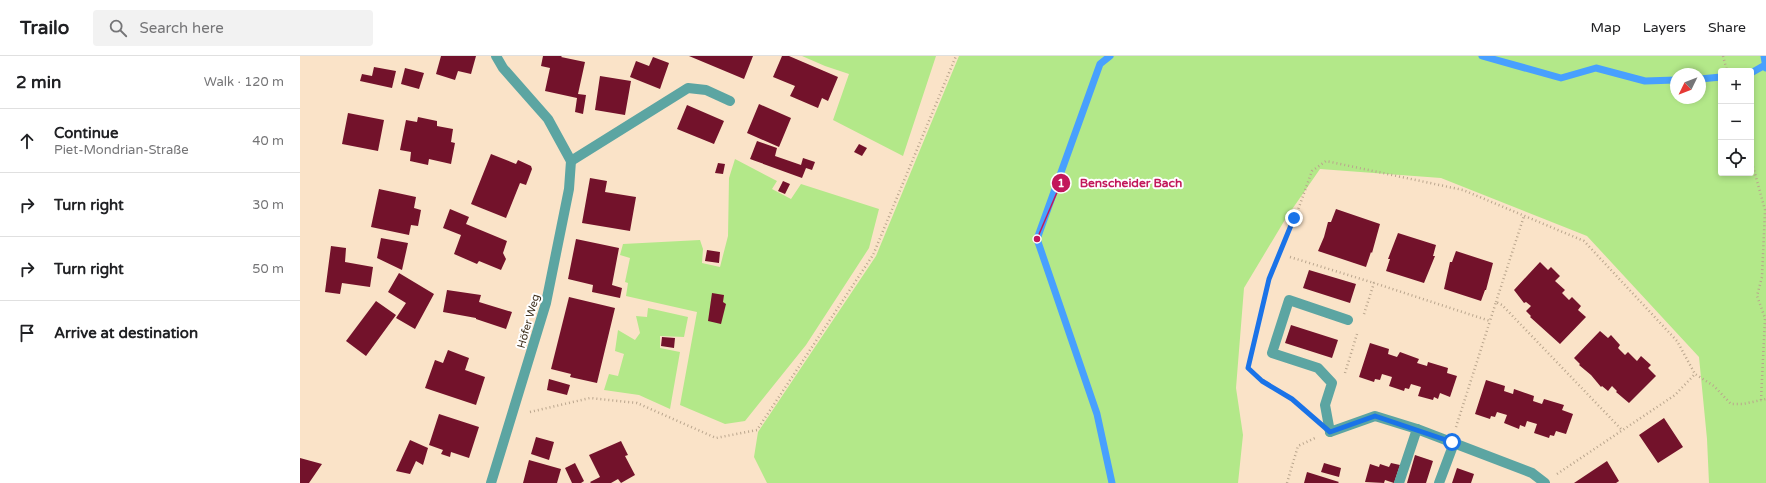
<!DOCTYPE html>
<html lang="en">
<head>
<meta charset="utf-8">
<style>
	:root { --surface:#fff; --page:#f2f2f2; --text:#202124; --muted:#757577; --line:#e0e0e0 }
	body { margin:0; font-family:"Varela Round",sans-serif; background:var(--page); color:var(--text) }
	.controls { position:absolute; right:12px; top:12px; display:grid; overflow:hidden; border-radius:4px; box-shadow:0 2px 6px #0003 }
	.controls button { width:36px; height:36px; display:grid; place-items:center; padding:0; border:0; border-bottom:1px solid var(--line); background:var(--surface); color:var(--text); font:20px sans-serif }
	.compass { position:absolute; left:1370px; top:12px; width:36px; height:36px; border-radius:50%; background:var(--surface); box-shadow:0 2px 6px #0003; rotate:227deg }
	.stop { position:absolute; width:12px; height:12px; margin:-9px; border:3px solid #1a73e8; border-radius:50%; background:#fff }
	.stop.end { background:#1a73e8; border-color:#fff; box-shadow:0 1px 4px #0008 }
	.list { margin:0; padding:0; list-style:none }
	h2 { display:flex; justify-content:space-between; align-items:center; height:52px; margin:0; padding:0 16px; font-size:17px }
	h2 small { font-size:13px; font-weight:400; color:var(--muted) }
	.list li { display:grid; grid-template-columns:26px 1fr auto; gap:12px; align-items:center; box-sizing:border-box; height:64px; padding:0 16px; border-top:1px solid var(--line) }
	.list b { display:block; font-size:15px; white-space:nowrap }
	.list p { margin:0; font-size:13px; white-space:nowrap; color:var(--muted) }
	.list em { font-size:13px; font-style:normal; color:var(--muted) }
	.icon { flex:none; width:22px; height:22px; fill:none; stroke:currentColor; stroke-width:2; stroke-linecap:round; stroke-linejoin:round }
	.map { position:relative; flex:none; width:1466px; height:427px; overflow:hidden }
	header { display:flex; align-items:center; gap:24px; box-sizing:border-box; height:56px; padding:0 20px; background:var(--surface); border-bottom:1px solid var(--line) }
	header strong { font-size:19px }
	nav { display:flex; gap:22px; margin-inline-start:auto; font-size:14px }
	.search { width:280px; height:36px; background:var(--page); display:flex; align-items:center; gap:10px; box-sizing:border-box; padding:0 14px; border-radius:4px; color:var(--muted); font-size:15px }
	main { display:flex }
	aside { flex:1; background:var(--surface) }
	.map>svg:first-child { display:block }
	.green { fill:#b3e889; fill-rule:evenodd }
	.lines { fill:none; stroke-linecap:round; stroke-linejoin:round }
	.stream { stroke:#48a0fe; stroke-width:7 }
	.building { fill:#73122b }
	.path { stroke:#b9a58d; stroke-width:2.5; stroke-dasharray:1 3; stroke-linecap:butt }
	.lane { stroke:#5ca5a2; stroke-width:10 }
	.street { stroke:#5ca5a2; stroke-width:10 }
	.route { stroke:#1a73e8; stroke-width:5 }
	.labels { text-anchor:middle; stroke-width:4; stroke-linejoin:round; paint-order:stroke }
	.street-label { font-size:11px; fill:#3e301d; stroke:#fff }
	.leader { fill:none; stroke:#c2185b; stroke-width:1.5 }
	.callout-dot { fill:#c2185b; stroke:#fff; stroke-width:1.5 }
	.mark-label { font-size:12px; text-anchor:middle; font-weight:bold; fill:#fff }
	.callout-label { font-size:12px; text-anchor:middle; font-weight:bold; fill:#c2185b; stroke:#fff; stroke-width:4; stroke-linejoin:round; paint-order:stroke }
</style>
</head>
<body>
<header>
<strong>Trailo</strong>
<div class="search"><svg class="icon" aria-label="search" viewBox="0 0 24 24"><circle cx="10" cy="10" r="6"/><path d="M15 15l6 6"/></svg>Search here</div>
<nav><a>Map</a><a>Layers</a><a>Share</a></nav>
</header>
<main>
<aside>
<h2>2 min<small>Walk · 120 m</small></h2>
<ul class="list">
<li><svg class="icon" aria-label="ahead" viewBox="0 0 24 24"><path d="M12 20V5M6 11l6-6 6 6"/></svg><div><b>Continue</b><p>Piet-Mondrian-Straße</p></div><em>40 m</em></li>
<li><svg class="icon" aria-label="right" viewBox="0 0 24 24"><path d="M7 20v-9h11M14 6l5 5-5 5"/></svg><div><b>Turn right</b></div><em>30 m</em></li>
<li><svg class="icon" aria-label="right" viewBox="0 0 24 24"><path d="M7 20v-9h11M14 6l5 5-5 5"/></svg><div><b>Turn right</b></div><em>50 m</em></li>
<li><svg class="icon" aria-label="arrive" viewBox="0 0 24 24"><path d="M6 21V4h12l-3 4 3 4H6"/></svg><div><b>Arrive at destination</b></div></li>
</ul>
</aside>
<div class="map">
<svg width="1466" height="427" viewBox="0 0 1466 427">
	<rect width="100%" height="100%" fill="#fae3c8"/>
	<path class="green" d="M 502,0 L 636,0 L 603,100 L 533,64 L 549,18 L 525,10 Z
		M 659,0 L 1466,0 L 1466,427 L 1409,427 L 1407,383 L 1399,301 L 1287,180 L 1141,122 L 1020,113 L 986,162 L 944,232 L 936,332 L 943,379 L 938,427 L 467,427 L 454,401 L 458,376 L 576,200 ZM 1421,15 L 1451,15 L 1451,117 L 1421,117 ZM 1376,18 L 1400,18 L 1400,42 L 1376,42 Z
		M 435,103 L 477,125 L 472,133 L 491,143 L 501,128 L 579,153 L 569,192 L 506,289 L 445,365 L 425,368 L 380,349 L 397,256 L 326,240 L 328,227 L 325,226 L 330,202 L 320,199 L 323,188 L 400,184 L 403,193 L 402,207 L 420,211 L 428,180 L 429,122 Z
		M 348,252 L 388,261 L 384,281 L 360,280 L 360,292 L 380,296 L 370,353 L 339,339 L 304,334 L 309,318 L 318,320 L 324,298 L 315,295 L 318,274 L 335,284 L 340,277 L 336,260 L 347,261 Z"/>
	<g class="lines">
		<path class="stream" d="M 810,0 L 800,8 L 737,183 L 797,358 L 812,427
			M 1182,0 L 1261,22 L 1296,12 L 1345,25 L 1376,24
			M 1464,0 L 1466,12
			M 1451,17 L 1465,9
			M 1400,23 L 1421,21"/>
	</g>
	<path class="building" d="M 141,0 L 176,0 L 171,18 L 158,15 L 155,24 L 136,18 Z
		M 243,0 L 262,0 L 261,1 L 285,6 L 278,38 L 286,39 L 283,58 L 275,56 L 277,42 L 245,35 L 250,12 L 241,10 Z
		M 389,0 L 453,0 L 444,23 Z
		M 482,0 L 489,0 L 538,21 L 528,45 L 522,42 L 518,52 L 490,40 L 495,30 L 473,21 Z
		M 353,1 L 369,7 L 360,33 L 330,21 L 336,5 L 349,10 Z
		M 74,11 L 96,15 L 92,32 L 60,25 L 62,18 L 72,20 Z
		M 105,12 L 124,17 L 119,33 L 101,28 Z
		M 300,20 L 331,25 L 325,59 L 295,54 Z
		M 459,48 L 491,62 L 479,91 L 447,77 Z
		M 387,49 L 424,65 L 414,88 L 377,73 Z
		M 48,57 L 84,64 L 78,95 L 42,88 Z
		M 118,61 L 137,65 L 137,70 L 153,73 L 151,86 L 155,87 L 151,108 L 129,103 L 128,109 L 110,105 L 111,96 L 100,94 L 106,64 L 117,66 Z
		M 457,85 L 477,92 L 475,100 L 501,109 L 503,102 L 515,106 L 512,114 L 506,112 L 502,122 L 450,103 Z
		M 559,88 L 567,92 L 562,100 L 554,96 Z
		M 191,98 L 216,108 L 218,104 L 231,110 L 232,113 L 226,129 L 220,127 L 206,162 L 171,148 Z
		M 418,107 L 425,108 L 423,118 L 415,117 Z
		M 290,122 L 307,125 L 305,136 L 336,141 L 330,175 L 282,167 Z
		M 483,125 L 490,128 L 485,138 L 478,135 Z
		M 79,133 L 116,141 L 114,152 L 121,154 L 118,170 L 111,169 L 109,179 L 71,171 Z
		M 150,153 L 169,161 L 166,168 L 207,185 L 203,197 L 206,203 L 201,214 L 179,205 L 177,208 L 154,198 L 161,179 L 143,172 Z
		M 1036,153 L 1080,168 L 1072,197 L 1071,196 L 1066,211 L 1018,195 L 1024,181 L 1028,166 L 1031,166 Z
		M 1098,177 L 1136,189 L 1133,200 L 1135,200 L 1124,227 L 1086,215 L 1090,203 L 1088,203 Z
		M 81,182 L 108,187 L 102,214 L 77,202 Z
		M 276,183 L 319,192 L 312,229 L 322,232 L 320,242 L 292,236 L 293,229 L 268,223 Z
		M 31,190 L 46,192 L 45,206 L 73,211 L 70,231 L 42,227 L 40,238 L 25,236 Z
		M 407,194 L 420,196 L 419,207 L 405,205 Z
		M 1156,195 L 1193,207 L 1186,234 L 1185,234 L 1181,245 L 1144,233 L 1150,206 L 1152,206 Z
		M 1240,206 L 1248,214 L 1251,211 L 1260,220 L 1255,225 L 1265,234 L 1262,237 L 1269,244 L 1272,241 L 1281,250 L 1278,254 L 1286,261 L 1260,288 L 1230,261 L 1231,260 L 1226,255 L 1231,250 L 1226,246 L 1224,247 L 1214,234 Z
		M 1009,214 L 1056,228 L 1050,247 L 1003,232 Z
		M 99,217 L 134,238 L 115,273 L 96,262 L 106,247 L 88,236 Z
		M 147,234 L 181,239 L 179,246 L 212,256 L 206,273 L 176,263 L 176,262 L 143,256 Z
		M 412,237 L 424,239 L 423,246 L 426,248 L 421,268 L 408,265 Z
		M 269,241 L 315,252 L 297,327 L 270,321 L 271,318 L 251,313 Z
		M 76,245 L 96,259 L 66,300 L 46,285 Z
		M 991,269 L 1038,284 L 1032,302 L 985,287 Z
		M 1300,275 L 1308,282 L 1311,279 L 1320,289 L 1318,292 L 1325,299 L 1328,296 L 1337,305 L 1341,300 L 1351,309 L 1348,312 L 1356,320 L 1329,347 L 1316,336 L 1317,335 L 1312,330 L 1308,335 L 1302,330 L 1301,331 L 1291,319 L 1279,309 L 1280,308 L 1274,302 Z
		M 362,281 L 375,282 L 374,292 L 361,290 Z
		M 1070,287 L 1089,293 L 1088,298 L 1097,301 L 1100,296 L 1119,303 L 1117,307 L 1127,310 L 1128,306 L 1148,312 L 1147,317 L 1157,320 L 1150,341 L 1140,337 L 1138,343 L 1134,341 L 1133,344 L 1118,340 L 1121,331 L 1111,328 L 1109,333 L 1105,332 L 1104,335 L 1089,330 L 1092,321 L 1082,318 L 1080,324 L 1075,323 L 1074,326 L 1059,321 Z
		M 148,294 L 169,302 L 165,314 L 185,321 L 176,349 L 125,332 L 135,304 L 143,307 Z
		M 249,323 L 270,329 L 267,339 L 247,334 Z
		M 1186,324 L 1205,330 L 1204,335 L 1213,338 L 1214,333 L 1234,340 L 1233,345 L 1242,348 L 1244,343 L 1264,349 L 1262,354 L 1273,358 L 1266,378 L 1256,375 L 1254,380 L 1250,379 L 1249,382 L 1234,377 L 1237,368 L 1227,365 L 1225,371 L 1220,369 L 1219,373 L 1204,367 L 1207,359 L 1197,356 L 1195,361 L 1191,360 L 1190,363 L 1175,358 Z
		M 139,358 L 179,371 L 169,402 L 151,396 L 150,401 L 141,398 L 143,394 L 129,389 Z
		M 1364,362 L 1383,391 L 1358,407 L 1339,379 Z
		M 236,381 L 254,386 L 249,404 L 231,398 Z
		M 110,384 L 128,392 L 123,409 L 116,405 L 110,418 L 96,415 Z
		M 321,385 L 328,399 L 325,400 L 335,419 L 321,427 L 318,423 L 311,427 L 291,427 L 290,426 L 300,421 L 289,399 Z
		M 1115,399 L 1133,405 L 1126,427 L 1107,427 Z
		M 0,402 L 22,408 L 9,427 L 0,427 Z
		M 229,404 L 261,413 L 257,427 L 223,427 Z
		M 1307,405 L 1319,425 L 1316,427 L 1274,427 Z
		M 275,407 L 284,425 L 281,427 L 272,427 L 265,412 Z
		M 1024,407 L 1041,412 L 1039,421 L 1021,416 Z
		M 1091,407 L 1100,409 L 1094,427 L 1085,424 L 1084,427 L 1065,426 L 1070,408 L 1079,411 L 1080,408 L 1089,411 Z
		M 1157,412 L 1174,418 L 1171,427 L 1152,427 Z
		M 1007,416 L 1039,426 L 1038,427 L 1004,427 Z"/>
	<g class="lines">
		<path class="path" d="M 1423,0 L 1427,15
			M 1451,103 L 1465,154
			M 990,201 L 1074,227
			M 1196,246 L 1224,160
			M 1064,258 L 1074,227 L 1190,265 L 1196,246 L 1202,249 L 1322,374
			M 1045,317 L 1057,278
			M 1461,344 L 1465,262 L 1457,240 L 1462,221 L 1465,154
			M 230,356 L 290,342 L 337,347 L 416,382 L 457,374 L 573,199 L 656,0
			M 1009,358 C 990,341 967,329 948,312 L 969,223 L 995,162 L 1012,115 L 1026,105 L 1163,134 L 1284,185 L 1377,285 L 1395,318
			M 1156,371 L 1190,265
			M 1257,418 L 1375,339 L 1395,318 L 1414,330 L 1431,348 L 1443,348 L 1466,343
			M 987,427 L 998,390 L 1015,382"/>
		<path class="lane" d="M 271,105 L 388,32 L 406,34 L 430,45
			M 1030,376 L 1025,349 L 1032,327 L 1018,312 L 972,297 L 989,244 L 1048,264
			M 1099,427 L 1117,373
			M 1139,427 L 1154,387"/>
		<path class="street" d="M 1030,376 L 1075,360 L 1117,373 L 1232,417 L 1245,427
			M 191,427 L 246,247 L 269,133 L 271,105 L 248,63 L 203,12 L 196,0"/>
	</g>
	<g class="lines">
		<path class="route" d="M 994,162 L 969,223 L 948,312 L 962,325 L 992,343 L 1030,376 L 1075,360 L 1152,386"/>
	</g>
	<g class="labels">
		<g class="street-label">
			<text transform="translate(228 265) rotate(-74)" y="4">Höfer Weg</text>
		</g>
	</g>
	<path class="leader" d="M737 183L761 127"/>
	<g class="callout-dot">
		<circle cx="737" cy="183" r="4"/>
		<circle cx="761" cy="127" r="10"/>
	</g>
	<g class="mark-label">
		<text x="761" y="131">1</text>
	</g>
	<g class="callout-label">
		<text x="831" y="131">Benscheider Bach</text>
	</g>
</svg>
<div class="controls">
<button>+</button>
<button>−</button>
<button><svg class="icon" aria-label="locate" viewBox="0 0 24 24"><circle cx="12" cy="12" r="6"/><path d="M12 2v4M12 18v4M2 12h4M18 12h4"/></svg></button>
</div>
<svg class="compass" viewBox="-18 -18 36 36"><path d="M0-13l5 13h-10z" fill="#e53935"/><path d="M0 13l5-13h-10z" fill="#757577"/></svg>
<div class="stop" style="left:1152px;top:386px"></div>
<div class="stop end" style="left:994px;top:162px"></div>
</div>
</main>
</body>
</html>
